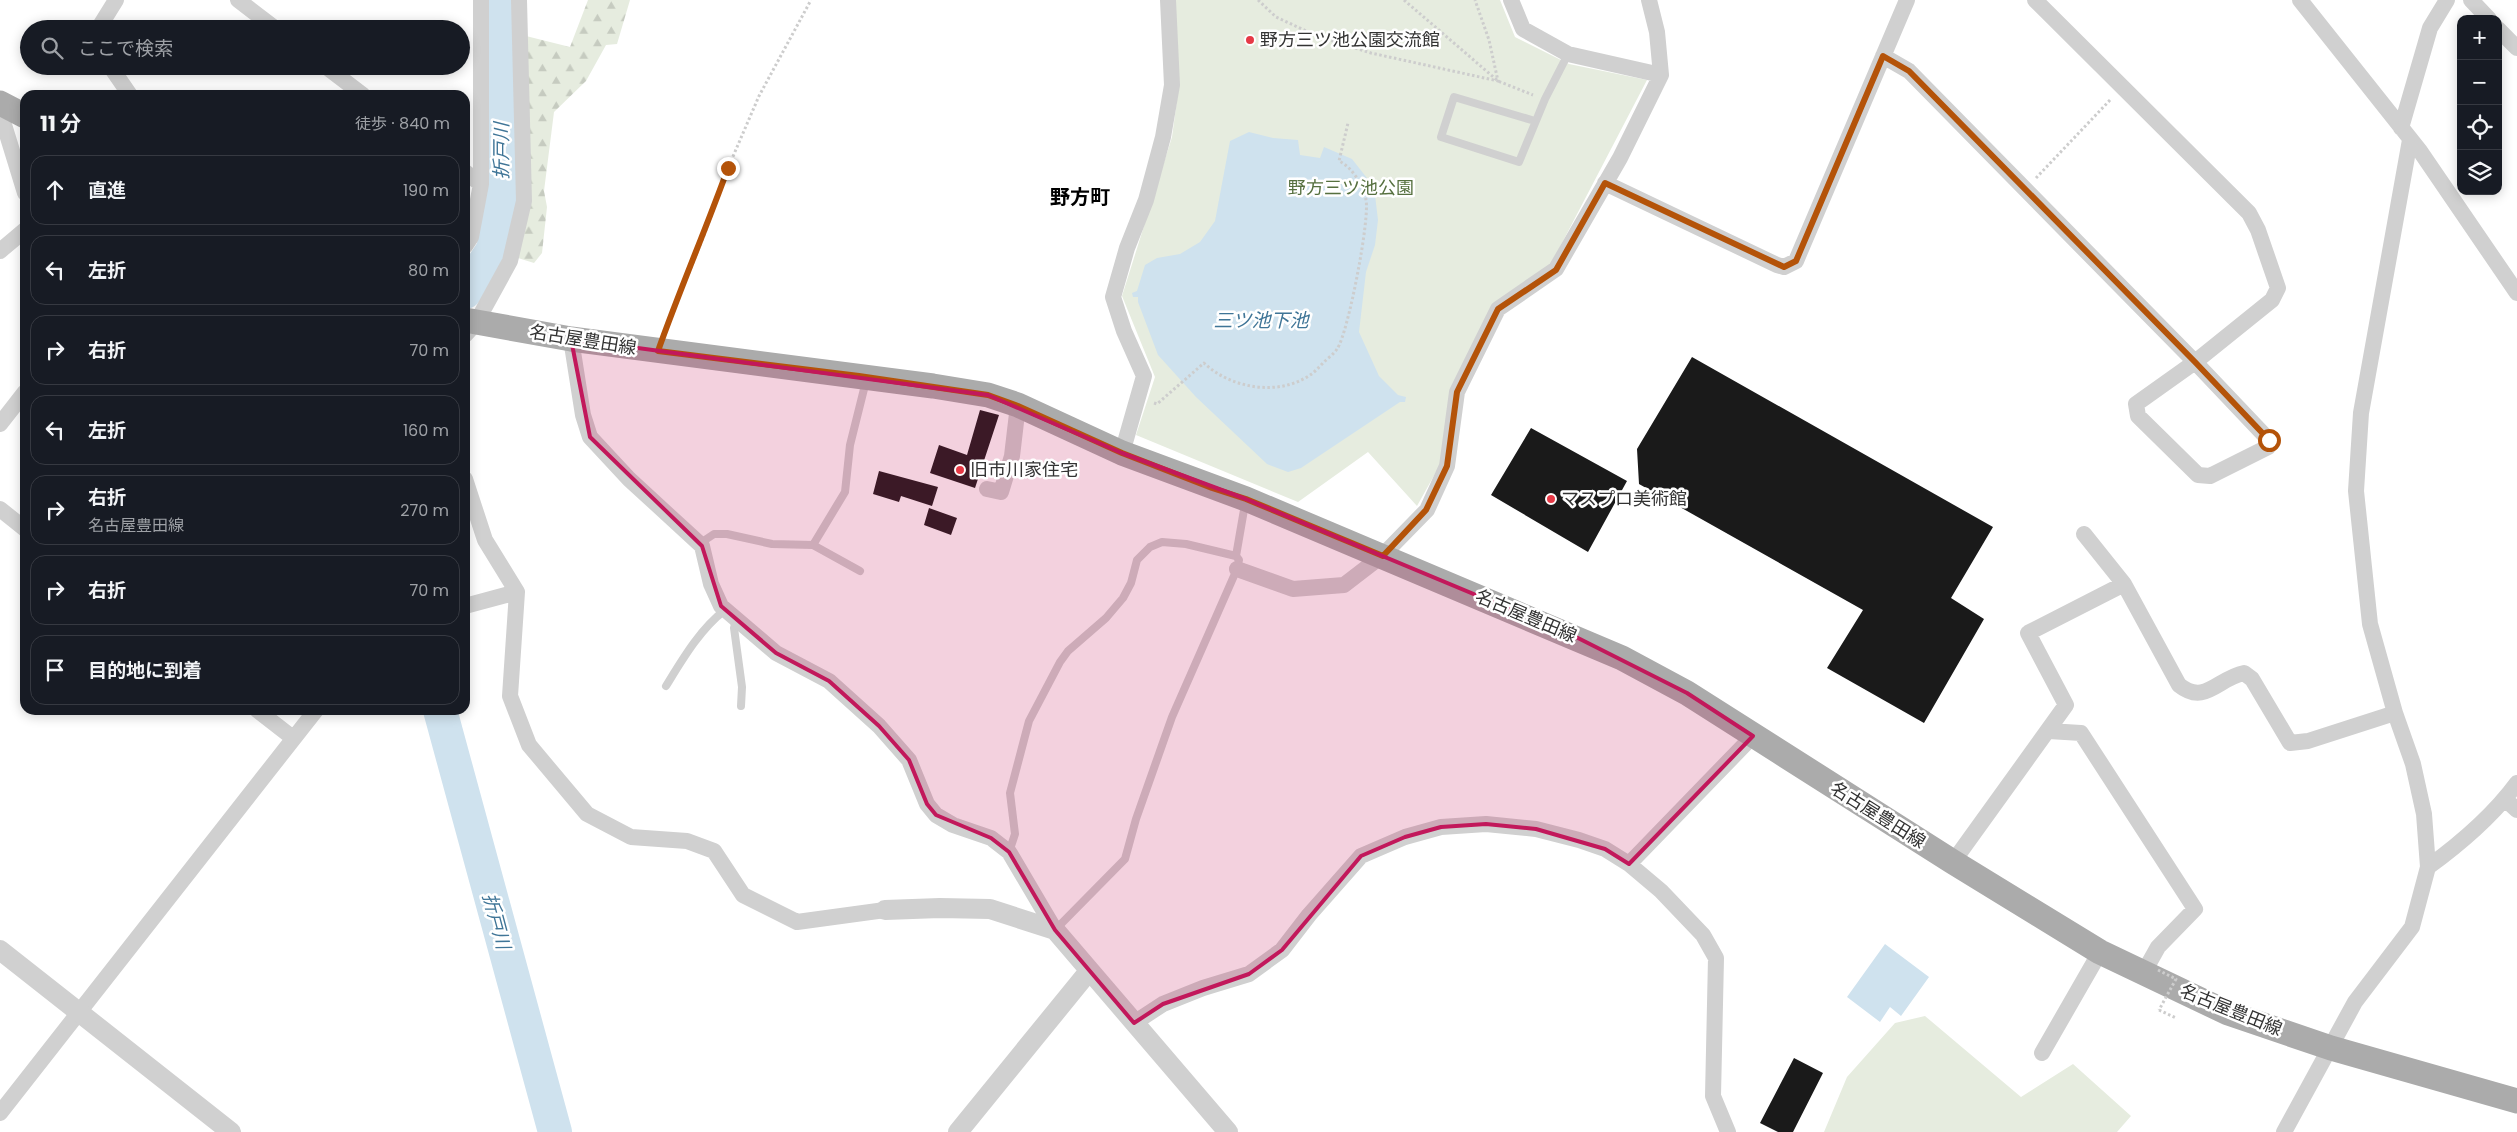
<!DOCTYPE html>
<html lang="ja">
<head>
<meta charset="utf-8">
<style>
	:root { --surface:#171b24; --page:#20242c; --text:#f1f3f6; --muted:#9ea1a6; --line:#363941 }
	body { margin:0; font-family:Poppins,"Noto Sans JP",sans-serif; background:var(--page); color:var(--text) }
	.controls { position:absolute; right:15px; top:15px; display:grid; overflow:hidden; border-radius:10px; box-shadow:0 2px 12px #0003 }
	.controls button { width:45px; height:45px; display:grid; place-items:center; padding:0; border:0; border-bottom:1px solid var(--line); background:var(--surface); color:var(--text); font:25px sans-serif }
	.stop { position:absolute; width:15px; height:15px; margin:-11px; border:4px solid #b45309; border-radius:50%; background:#fff }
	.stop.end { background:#b45309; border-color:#fff; box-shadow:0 1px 5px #0008 }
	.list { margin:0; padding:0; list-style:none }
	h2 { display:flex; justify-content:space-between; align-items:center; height:65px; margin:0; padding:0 20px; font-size:21px }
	h2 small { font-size:16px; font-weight:400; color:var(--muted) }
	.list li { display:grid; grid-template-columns:32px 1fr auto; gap:15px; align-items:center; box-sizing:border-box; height:70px; margin:0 10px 10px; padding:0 10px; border:1px solid var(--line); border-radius:15px }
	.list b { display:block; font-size:19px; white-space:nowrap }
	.list p { margin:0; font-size:16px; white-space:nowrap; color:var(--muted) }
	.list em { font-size:16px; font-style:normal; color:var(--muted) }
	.icon { flex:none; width:28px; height:28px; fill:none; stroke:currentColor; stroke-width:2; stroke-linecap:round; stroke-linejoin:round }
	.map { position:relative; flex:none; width:2517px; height:1132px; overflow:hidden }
	.search { position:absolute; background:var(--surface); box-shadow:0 2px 12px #0003; left:20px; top:20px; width:450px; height:55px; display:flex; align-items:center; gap:12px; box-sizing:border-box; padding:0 18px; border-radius:28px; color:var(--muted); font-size:19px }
	.panel { position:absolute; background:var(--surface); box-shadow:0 2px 12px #0003; left:20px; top:90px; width:450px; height:625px; border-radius:15px }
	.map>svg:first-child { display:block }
	.forest { fill:url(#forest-firs) }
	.park { fill:#e6ecdf }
	.water { fill:#cfe2ee }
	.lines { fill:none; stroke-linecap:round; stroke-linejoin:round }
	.river { stroke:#cfe2ee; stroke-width:34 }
	.building { fill:#1a1a1a }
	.path { stroke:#cdcdcd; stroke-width:3; stroke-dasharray:2.5 2.5; stroke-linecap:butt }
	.service { stroke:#d0d0d0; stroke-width:8 }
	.minor { stroke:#d0d0d0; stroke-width:16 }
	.tertiary { stroke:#d0d0d0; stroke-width:20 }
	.primary { stroke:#ababab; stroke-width:25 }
	.path-bridge { stroke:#cdcdcd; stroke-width:3; stroke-dasharray:2.5 2.5; stroke-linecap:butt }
	.route { stroke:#b45309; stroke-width:6 }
	.marked { fill:#c2185b; fill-opacity:0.2; stroke:#c2185b; stroke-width:4; stroke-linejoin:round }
	.poi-dot { fill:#e63946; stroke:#fff; stroke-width:2 }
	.labels { text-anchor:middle; stroke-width:5; stroke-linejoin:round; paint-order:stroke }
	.poi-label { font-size:18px; fill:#333; stroke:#fff; text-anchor:start }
	.park-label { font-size:18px; fill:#56703f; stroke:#fff }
	.street-label { font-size:18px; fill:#333; stroke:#fff }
	.water-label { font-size:19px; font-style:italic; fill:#3f7597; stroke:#fff }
	.quarter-label { font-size:20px; font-weight:bold; fill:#000; stroke:#fff }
</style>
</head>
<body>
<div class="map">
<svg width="2517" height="1132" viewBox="0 0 2517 1132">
	<defs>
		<pattern id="forest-firs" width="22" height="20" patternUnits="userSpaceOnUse" patternTransform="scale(1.25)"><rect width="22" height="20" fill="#e6ecdf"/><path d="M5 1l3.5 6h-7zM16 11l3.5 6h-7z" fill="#c6cbc0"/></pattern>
	</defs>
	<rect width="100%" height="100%" fill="#fff"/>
	<path class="forest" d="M 588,0 L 630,0 L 617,44 L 606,45 L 586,81 L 554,112 L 544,191 L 547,207 L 542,253 L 534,263 L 518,258 L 526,36 L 570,47 Z"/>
	<path class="park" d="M 1174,0 L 1500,0 L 1515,37 L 1569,64 L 1647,80 L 1551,264 L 1493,306 L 1441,463 L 1417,506 L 1368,452 L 1298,502 L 1136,435 L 1155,377 L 1122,296 L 1172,137 L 1179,85 Z
		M 1925,1016 L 2021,1097 L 2073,1064 L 2131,1116 L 2117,1132 L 1824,1132 L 1847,1077 L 1895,1023 Z"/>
	<path class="water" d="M 1249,132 L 1273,138 L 1298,140 L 1300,155 L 1320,158 L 1324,147 L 1352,159 L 1374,187 L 1378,220 L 1375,245 L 1366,272 L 1359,332 L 1379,376 L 1398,395 L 1406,397 L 1405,402 L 1400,402 L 1301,468 L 1288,472 L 1267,464 L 1196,397 L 1158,355 L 1138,302 L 1138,297 L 1133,297 L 1132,293 L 1137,291 L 1145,265 L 1157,258 L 1180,254 L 1200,242 L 1215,221 L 1230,141 Z
		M 1885,944 L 1929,977 L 1901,1016 L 1890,1007 L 1880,1022 L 1847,997 Z"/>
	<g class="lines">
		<path class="river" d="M 465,292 L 493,250 L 501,206 L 502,0
			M 440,710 L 555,1132"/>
	</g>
	<path class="building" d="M 1692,357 L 1993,527 L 1951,598 L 1984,619 L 1924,723 L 1827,668 L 1863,610 L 1639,484 L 1637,449 Z
		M 980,410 L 999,415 L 975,488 L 930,473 L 939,445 L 967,455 Z
		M 1531,428 L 1627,481 L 1588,552 L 1491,495 Z
		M 879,471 L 938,487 L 932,506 L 901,496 L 899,502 L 873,494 Z
		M 929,508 L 957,518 L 951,535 L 924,525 Z
		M 1794,1058 L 1823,1073 L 1793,1132 L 1778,1132 L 1760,1123 Z"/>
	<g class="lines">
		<path class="path" d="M 1258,0 L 1276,17 L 1317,36 L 1371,53 L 1498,81 L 1489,40 L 1475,0
			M 1404,0 L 1498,81 L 1533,95
			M 2036,178 L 2111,99
			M 666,329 L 705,233 L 728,168 L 759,96 L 811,0
			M 1154,403 L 1157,404 L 1204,363 C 1230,388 1278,397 1310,375 C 1315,372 1319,367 1324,362 C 1328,358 1334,354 1337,349 C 1348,334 1370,219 1366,200 C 1364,186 1352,167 1339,161 L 1348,123
			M 2159,1010 L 2176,1018"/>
		<path class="service" d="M 1535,121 L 1454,97 L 1441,137 L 1519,162 L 1545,99 L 1568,54
			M 699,544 L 714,534 L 727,534 L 772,544 L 813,545 L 860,571
			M 813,545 L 845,492 L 850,445 L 866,381
			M 736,620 L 734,628 L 742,687 L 741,706
			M 666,686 C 682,660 700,629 725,610
			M 1009,852 L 1015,834 L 1010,793 L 1029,721 L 1060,662 L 1068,651 L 1106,618 L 1123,598 L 1131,583 L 1137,560 L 1150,547 L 1162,542 L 1186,544 L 1236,556
			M 1055,930 L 1125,859 L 1136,819 L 1172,717 L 1237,569 L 1239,560 L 1236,556 L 1245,504"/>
		<path class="minor" d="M 238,0 L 276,29
			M 1511,0 L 1523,29 L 1568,54 L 1661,75
			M 2300,0 L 2420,151 L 2517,293
			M 2471,0 L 2489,19
			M 98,29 L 116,0
			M 2498,29 L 2517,48
			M 1883,56 L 1909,71 L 2195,362 L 2269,440 L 2268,447 L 2210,476 L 2198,475 L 2138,416 L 2136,404 L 2195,362 L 2272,300 L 2278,288 L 2258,230 L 2249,213 L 2035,0
			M 110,66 L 130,95
			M 325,66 L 363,95
			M 3,105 L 2,118 L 25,193
			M 2401,128 L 2430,28 L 2447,0
			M 465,172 L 481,184
			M 1605,183 L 1777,265 L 1784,267 L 1796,261 L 1907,0
			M 465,246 L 471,237 L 481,184 L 481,0
			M 0,251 L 25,230
			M 465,335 L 476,323 L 510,261 L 524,201 L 519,0
			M 571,339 L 583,415 L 590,437 L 629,479 L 702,546 L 711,584 L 721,606 L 776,653 L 829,681 L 879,726 L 909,760 L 927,804 L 936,815 L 953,825 L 991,838 L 1009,852 L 1055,930
			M 0,424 L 25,392
			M 1122,453 L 1144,376 L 1124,331 L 1113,297 L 1127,248 L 1146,200 L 1163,137 L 1172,85 L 1168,0
			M 465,479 L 485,540 L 517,592 L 510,696 L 529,745 L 587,814 L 631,837 L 687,841 L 714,851 L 743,895 L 797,922 L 885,910
			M 987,489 L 1001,492 L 1012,456 L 1018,405
			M 0,509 L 25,529
			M 2084,534 L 2124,584
			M 1237,569 L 1293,589 L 1344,585 L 1383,555 L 1427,510 L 1447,466 L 1457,392 L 1498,309 L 1556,269 L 1620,158 L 1661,75 L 1657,32 L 1649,0
			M 465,606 L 517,592
			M 257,710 L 293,738
			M 2049,731 L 2081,733 L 2195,909 L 2158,947 L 2144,972
			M 2505,799 L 2517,810
			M 1953,862 L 2066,705 L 2028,633 L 2124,584 L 2179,685 C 2205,706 2218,678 2244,673 L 2252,679 L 2290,743 L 2308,741 L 2395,713
			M 1629,864 L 1753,736
			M 2428,867 C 2461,843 2492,817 2517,783
			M 1134,1023 L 1163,1004 L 1203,988 L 1249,974 L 1282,950 L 1309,915 L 1361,856 L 1405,837 L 1441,827 L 1486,824 L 1536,829 L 1579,840 L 1605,849 L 1629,864 L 1661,891 L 1703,935 L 1716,958 L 1713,1096 L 1728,1132
			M 2042,1053 L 2100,952
			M 0,1113 L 316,710
			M 2284,1132 L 2355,1002 L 2412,927 L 2428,867 L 2424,814 L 2413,764 L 2395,713 L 2370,624 L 2356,491 L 2361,413 L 2410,140"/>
		<path class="tertiary" d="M 885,910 L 940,908 L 990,909 L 1055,930 L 1228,1132
			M 0,950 L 231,1132
			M 958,1132 L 1089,971"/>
		<path class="primary" d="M 0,103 L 25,116
			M 465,320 L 571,339 L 933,386 L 988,395 L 1018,405 L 1122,453 L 1246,499 L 1622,658 L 1687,693 L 1953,862 L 2100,952 L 2228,1013 L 2331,1048 L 2517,1101"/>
		<path class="path-bridge" d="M 2158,970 L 2176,979 L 2159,1010"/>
	</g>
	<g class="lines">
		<path class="route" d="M 728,168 C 706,229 680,289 658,351 L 859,376 L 988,395 L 1018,406 L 1122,453 L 1212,488 L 1246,499 L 1383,556 L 1426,510 L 1447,466 L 1457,392 L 1498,309 L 1556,270 L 1605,183 L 1784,267 L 1796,261 L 1883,56 L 1909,71 L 2195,362 L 2269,440"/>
	</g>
	<path class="marked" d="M 571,339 L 988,395 L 1122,453 L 1246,499 L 1572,635 L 1687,693 L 1753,736 L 1629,864 L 1605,849 L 1536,829 L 1486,824 L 1441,827 L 1405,837 L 1361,856 L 1282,950 L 1249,974 L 1163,1004 L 1134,1023 L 1055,930 L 1009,852 L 991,838 L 936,815 L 927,804 L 909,760 L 879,726 L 829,681 L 776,653 L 721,606 L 702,546 L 590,437 Z"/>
	<g class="poi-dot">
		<circle cx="1250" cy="40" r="5"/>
		<circle cx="960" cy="470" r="5"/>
		<circle cx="1551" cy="499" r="5"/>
	</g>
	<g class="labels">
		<g class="poi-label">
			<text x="1260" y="46">野方三ツ池公園交流館</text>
			<text x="970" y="476">旧市川家住宅</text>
			<text x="1561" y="505">マスプロ美術館</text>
		</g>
		<g class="park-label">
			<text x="1351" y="194">野方三ツ池公園</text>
		</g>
		<g class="street-label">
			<text transform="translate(583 340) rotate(9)" y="6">名古屋豊田線</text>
			<text transform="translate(1526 616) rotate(23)" y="6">名古屋豊田線</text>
			<text transform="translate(1878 815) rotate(32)" y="6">名古屋豊田線</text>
			<text transform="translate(2231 1010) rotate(22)" y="6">名古屋豊田線</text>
		</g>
		<g class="water-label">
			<text transform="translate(501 151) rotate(-90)" y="7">折戸川</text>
			<text x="1261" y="327">三ツ池下池</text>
			<text transform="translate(497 921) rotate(75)" y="7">折戸川</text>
		</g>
		<g class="quarter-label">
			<text x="1080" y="204">野方町</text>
		</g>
	</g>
</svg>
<div class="controls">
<button>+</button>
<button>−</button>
<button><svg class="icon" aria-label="locate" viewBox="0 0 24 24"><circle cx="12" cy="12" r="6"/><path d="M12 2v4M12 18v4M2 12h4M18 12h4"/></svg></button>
<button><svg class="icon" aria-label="layers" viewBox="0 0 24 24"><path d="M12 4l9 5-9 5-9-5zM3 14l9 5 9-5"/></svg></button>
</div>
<div class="stop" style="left:2269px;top:440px"></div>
<div class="stop end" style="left:728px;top:168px"></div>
<div class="search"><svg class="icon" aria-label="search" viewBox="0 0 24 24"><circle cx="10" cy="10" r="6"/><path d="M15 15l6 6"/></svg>ここで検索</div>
<section class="panel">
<h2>11 分<small>徒歩 · 840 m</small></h2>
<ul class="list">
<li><svg class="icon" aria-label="ahead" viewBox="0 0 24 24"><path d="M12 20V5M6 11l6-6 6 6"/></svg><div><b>直進</b></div><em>190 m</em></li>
<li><svg class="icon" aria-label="left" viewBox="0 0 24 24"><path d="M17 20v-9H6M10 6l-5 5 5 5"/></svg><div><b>左折</b></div><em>80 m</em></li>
<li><svg class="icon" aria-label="right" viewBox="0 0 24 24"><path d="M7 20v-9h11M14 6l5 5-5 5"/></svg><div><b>右折</b></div><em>70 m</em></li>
<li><svg class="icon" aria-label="left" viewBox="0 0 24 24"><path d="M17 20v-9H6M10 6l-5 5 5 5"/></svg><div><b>左折</b></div><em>160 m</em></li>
<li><svg class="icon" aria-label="right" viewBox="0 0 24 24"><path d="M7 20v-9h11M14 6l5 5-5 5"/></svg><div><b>右折</b><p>名古屋豊田線</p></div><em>270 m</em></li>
<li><svg class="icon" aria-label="right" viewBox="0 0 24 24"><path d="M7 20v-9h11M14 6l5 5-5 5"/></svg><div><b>右折</b></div><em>70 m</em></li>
<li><svg class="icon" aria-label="arrive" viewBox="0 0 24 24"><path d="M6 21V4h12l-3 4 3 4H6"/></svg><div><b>目的地に到着</b></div></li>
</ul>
</section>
</div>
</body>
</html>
